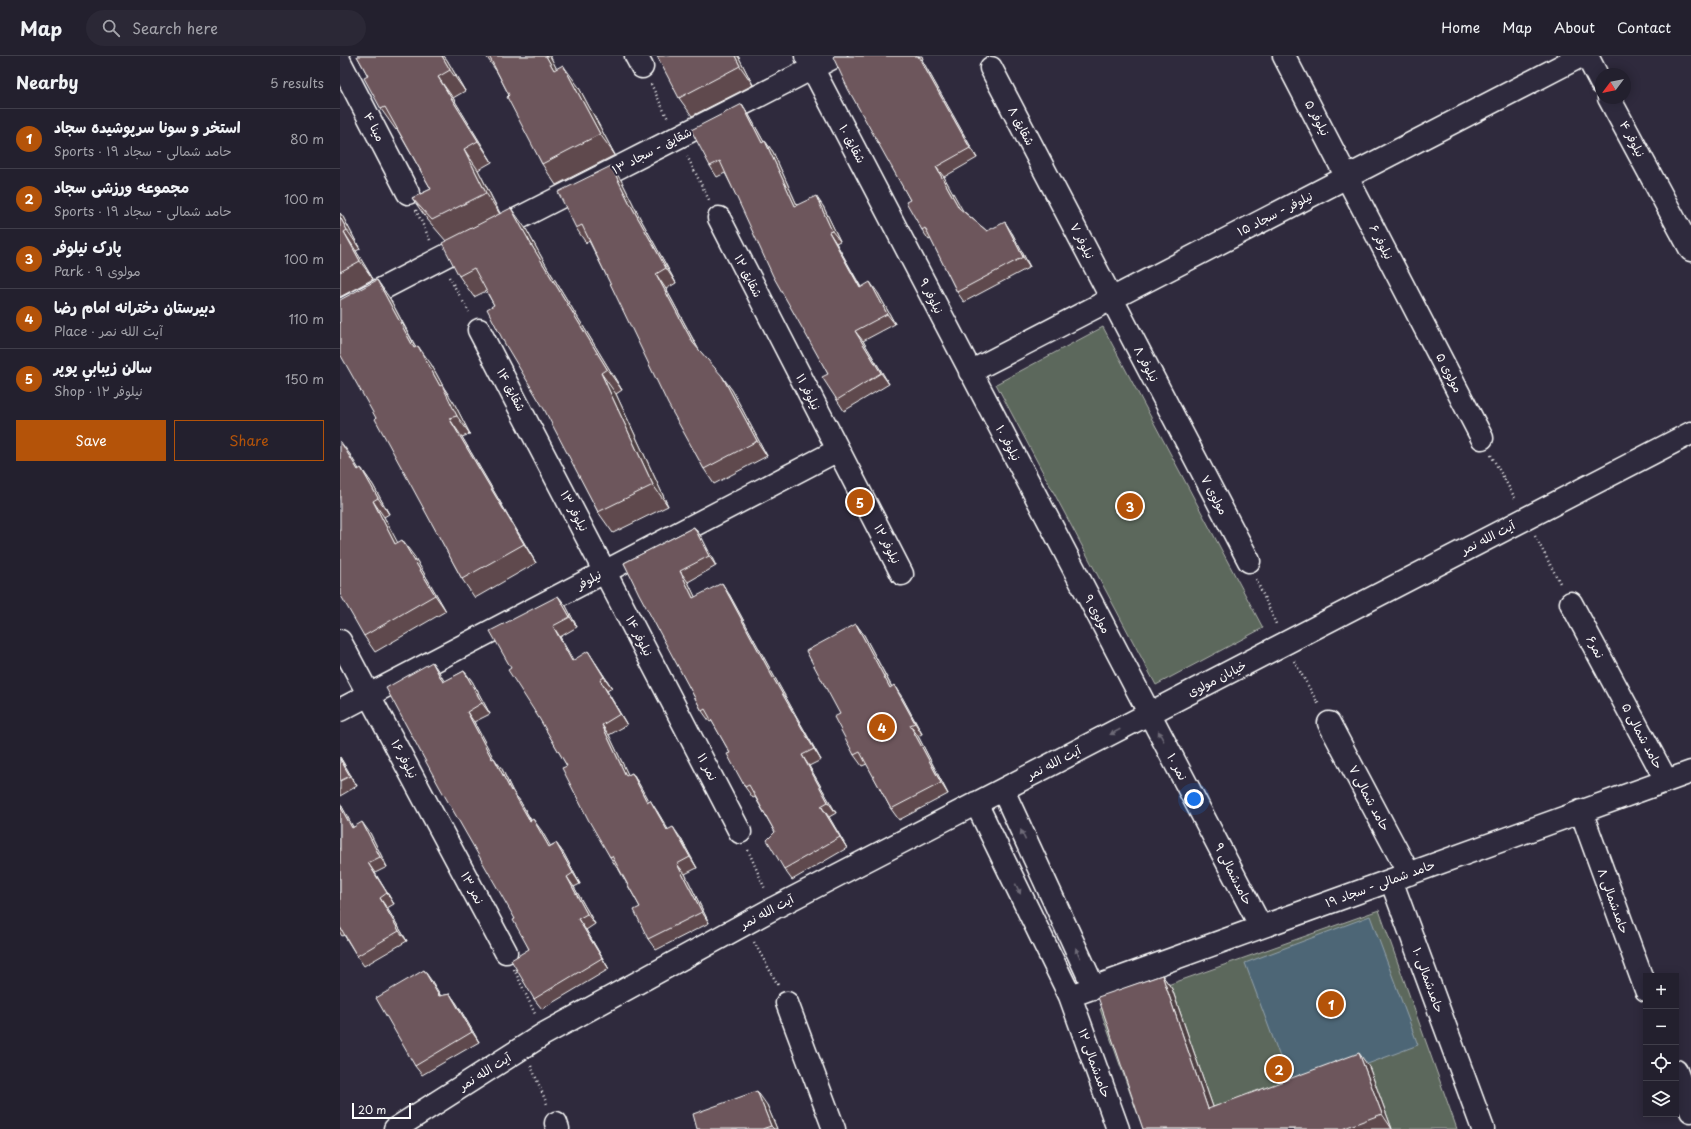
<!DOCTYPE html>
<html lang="en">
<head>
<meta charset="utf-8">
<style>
	:root { --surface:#23202e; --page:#2b2836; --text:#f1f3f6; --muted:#a3a3aa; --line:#403e4a; --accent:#b45309 }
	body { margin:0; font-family:"Playpen Sans","Playpen Sans Arabic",sans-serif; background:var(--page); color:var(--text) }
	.controls { position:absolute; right:12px; bottom:12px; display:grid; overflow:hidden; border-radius:0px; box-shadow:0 2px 10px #0003 }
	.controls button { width:36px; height:36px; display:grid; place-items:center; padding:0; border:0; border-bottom:1px solid var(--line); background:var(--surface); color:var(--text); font:20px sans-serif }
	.compass { position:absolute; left:1255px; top:12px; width:36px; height:36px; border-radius:50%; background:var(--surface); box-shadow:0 2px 10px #0003; rotate:238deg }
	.scale { position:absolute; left:12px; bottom:10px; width:59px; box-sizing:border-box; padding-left:4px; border:2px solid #fff; border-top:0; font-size:11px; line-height:14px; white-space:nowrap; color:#fff; -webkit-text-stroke:3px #2f2a3d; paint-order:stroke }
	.you { position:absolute; left:854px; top:743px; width:14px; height:14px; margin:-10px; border:3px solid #fff; border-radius:50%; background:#1a73e8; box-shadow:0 0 0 6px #1a73e833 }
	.badge { display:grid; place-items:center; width:26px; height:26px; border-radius:50%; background:var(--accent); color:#fff; font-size:13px; font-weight:700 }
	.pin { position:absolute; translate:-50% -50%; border:2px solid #fff; box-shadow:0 1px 4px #0006 }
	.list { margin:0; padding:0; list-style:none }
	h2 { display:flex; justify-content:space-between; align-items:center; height:52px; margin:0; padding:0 16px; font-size:17px }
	h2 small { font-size:13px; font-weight:400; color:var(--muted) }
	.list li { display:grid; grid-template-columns:26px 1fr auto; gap:12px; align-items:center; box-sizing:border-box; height:60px; padding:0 16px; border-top:1px solid var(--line) }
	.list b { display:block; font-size:15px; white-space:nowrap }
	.list p { margin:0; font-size:13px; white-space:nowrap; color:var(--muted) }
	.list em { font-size:13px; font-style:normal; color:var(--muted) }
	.actions { display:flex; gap:8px; padding:12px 16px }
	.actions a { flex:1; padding:9px 0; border:1px solid var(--accent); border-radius:0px; text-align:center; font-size:14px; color:var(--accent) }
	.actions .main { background:var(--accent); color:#fff }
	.icon { flex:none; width:22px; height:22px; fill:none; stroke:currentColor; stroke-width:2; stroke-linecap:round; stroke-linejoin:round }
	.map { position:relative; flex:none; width:1351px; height:1073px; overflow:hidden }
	header { display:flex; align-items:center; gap:24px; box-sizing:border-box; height:56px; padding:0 20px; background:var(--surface); border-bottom:1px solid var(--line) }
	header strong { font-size:19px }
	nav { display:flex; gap:22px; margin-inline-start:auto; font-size:14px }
	.search { width:280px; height:36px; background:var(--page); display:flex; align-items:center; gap:10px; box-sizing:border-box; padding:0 14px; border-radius:22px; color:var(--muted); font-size:15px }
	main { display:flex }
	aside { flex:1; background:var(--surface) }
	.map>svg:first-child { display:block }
	.green { fill:#5c675b; stroke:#aeb3ad }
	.water { fill:#4d6676; stroke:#94a3ad }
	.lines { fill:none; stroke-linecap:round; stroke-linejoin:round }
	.minor-casing { stroke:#fff; stroke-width:25 }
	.path { stroke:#fff; stroke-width:2.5; stroke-dasharray:1 3; stroke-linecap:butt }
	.minor { stroke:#2f2a3d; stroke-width:22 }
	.wall { fill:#5e4a4e; stroke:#fff }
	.shaded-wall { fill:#4c3c40; stroke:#fff }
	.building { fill:#6d565b; stroke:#fff }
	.oneway { fill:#6d6a77 }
	.labels { text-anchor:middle; stroke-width:4; stroke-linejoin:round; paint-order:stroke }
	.street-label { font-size:12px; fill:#fff; stroke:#2f2a3d }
</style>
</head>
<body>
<header>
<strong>Map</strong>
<div class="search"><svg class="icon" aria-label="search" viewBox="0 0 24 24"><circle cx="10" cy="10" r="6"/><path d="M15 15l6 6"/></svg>Search here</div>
<nav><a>Home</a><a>Map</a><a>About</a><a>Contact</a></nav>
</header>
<main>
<aside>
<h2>Nearby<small>5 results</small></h2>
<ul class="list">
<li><span class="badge">1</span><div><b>استخر و سونا سرپوشیده سجاد</b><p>Sports · حامد شمالی - سجاد ۱۹</p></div><em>80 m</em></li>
<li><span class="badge">2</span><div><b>مجموعه ورزشی سجاد</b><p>Sports · حامد شمالی - سجاد ۱۹</p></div><em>100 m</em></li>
<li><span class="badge">3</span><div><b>پارک نیلوفر</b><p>Park · مولوی ۹</p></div><em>100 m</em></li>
<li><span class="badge">4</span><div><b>دبیرستان دخترانه امام رضا</b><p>Place · آیت الله نمر</p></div><em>110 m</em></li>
<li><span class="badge">5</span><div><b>سالن زيبابي پوپر</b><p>Shop · نیلوفر ۱۲</p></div><em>150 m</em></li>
</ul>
<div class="actions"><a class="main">Save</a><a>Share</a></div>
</aside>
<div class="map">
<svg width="1351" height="1073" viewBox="0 0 1351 1073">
	<rect width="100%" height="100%" fill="#2f2a3d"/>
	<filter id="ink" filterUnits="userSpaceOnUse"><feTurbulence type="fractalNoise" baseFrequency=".025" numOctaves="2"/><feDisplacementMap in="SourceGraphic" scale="8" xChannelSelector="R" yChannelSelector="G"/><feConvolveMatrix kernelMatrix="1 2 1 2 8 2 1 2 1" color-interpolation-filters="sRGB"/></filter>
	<g filter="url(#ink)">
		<path class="green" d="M 763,271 L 923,572 L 816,629 L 656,328 Z
			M 1039,854 L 1117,1073 L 803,1073 L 760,953 Z"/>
		<path class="water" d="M 1030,860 L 1078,989 L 953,1036 L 905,907 Z"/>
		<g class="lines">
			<defs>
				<path id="minor" d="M 296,0 L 302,11
					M 466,0 L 921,871
					M 944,0 L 1142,382
					M 1247,0 L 1261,27
					M 0,6 L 68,137
					M 651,12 L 909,505
					M 1269,42 L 1351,194
					M 379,162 L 562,518
					M 0,255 C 164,168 331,86 496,0
					M 139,274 L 400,776
					M 630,316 L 1241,0
					M 1231,547 L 1326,724
					M 0,585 L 166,896
					M 0,654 L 498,394
					M 989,667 L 1069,818
					M 663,734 L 754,932
					M 636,747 L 730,940 L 778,1073
					M 1241,755 L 1306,934
					M 1051,824 L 1143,1073
					M 730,940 L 1351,716
					M 447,947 L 494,1073
					M 1336,1015 L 1351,1055
					M 216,1067 L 218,1073
					M 55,1073 L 204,978 L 434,852 L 1351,377"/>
			</defs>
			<use href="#minor" class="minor-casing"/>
			<path class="path" d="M 311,28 L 328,63
				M 347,100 L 369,144
				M 76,154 L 90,184
				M 109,221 L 129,256
				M 1151,399 L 1176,444
				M 1195,480 L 1221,529
				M 916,523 L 936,568
				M 954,605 L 979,649
				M 408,794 L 425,833
				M 414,886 L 438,929
				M 174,913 L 196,960
				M 191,1010 L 207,1048"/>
			<use href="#minor" class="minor"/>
		</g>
		<path class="wall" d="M 17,0 L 104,0 L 107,4 L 125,35 L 113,42 L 152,106 L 138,114 L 160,157 L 186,173 L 207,211 L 282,334 L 276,338 L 328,450 L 273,477 L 258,456 L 154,249 L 146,235 L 134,241 L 119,220 L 106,185 L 87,163 L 72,142 L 91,133 L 57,73 L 56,74 L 41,53 L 28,20 Z
			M 146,0 L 210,0 L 216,12 L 238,30 L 275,99 L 216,129 L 202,108 L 169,39 L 157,16 Z
			M 398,0 L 413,29 L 352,60 L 339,42 Z
			M 494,0 L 582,0 L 583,3 L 582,4 L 637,102 L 604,121 L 622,154 L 647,175 L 672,177 L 690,211 L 624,246 L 617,236 L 591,183 L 589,184 L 582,174 L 570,144 Z
			M 402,48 L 409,59 L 424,86 L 425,85 L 433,96 L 457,149 L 483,150 L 500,185 L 496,187 L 521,231 L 538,237 L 555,268 L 523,285 L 549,328 L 504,355 L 497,344 L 488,318 L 385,117 L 377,121 L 370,110 Z
			M 281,124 L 299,160 L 336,227 L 326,233 L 359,294 L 392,334 L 427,400 L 374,428 L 364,413 L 249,185 L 246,187 L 236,172 Z
			M 0,157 L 3,161 L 20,193 L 16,195 L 33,223 L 0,241 Z
			M 37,224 L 50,243 L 76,291 L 91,308 L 104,332 L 114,347 L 130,378 L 122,381 L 196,507 L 135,542 L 122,523 L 36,362 Z
			M 9,397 L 19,414 L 21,412 L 33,429 L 49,458 L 44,461 L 57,487 L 74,500 L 106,555 L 35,596 L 24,580 Z
			M 354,471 L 362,482 L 376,510 L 348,526 L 355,541 L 389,538 L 440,631 L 481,704 L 469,710 L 496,757 L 489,761 L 507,792 L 452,824 L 444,813 L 435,776 L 415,741 L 413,742 L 405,731 L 390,697 L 372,665 L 370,666 L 362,655 L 284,507 Z
			M 218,540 L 226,550 L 237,571 L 220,581 L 233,604 L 255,606 L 272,632 L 267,635 L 287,669 L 269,679 L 288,719 L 292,717 L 299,728 L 308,745 L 317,755 L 328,774 L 340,781 L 357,812 L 345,818 L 369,867 L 316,894 L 308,883 L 300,851 L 278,812 L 277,812 L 270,801 L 227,710 L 171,612 Z
			M 516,568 L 524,579 L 552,631 L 562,641 L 582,678 L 578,680 L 608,738 L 559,764 L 551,753 L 527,708 L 522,710 L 514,699 L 500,658 Z
			M 92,606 L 99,616 L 104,626 L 124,615 L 132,625 L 150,658 L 134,666 L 153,702 L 162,713 L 173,736 L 180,745 L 191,764 L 201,774 L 210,790 L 216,787 L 224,798 L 240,828 L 234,831 L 255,868 L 246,874 L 269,913 L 202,953 L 194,943 L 189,893 L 175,863 Z
			M 0,701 L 17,730 L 0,740 Z
			M 0,747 L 13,771 L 30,777 L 47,811 L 35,817 L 54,848 L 47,852 L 67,885 L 24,910 L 17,900 L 4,879 L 2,880 L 0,877 Z
			M 822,919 L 832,933 L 873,1051 L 1029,1011 L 1052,1073 L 803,1073 Z
			M 91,924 L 101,940 L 110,938 L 117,948 L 139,986 L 82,1019 L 75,1010 Z
			M 427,1049 L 437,1073 L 357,1073 Z"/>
		<path class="shaded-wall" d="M 102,0 L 104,0 L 107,4 L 125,35 L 110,14 Z
			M 206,0 L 210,0 L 228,35 L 214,14 Z
			M 395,0 L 398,0 L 413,29 L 400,10 Z
			M 578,0 L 579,0 L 582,4 L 637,102 L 630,92 Z
			M 223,9 L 238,30 L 275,99 L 260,78 Z
			M 98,21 L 113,42 L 152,106 L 138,85 Z
			M 402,48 L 409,59 L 430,97 L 422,87 Z
			M 425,85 L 433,96 L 462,160 L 455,150 Z
			M 124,93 L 138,114 L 160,158 L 146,137 Z
			M 271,110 L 281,124 L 299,160 L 336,227 L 326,212 L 289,146 Z
			M 596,111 L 604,121 L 627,162 L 619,152 Z
			M 476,140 L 483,150 L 500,185 L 492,175 Z
			M 171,152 L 186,173 L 207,211 L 282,334 L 267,313 L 192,190 Z
			M 0,157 L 3,161 L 20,193 L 7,174 L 0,161 Z
			M 665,166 L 672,177 L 690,211 L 683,201 Z
			M 4,176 L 16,195 L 33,223 L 20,205 Z
			M 489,176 L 496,187 L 527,243 L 520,232 Z
			M 316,218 L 326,233 L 363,302 L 353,287 Z
			M 37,224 L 50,243 L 86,311 L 74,292 Z
			M 530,226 L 538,237 L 555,268 L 547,258 Z
			M 515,275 L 523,285 L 549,328 L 541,317 Z
			M 78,290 L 91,308 L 104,332 L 114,347 L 130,378 L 117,360 L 100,330 Z
			M 261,317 L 276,338 L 328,450 L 313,429 Z
			M 382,320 L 392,334 L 427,400 L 417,385 Z
			M 109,362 L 122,381 L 196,507 L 184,488 Z
			M 0,385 L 9,397 L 30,431 L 18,414 Z
			M 21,412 L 33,429 L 49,458 L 38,442 Z
			M 33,445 L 44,461 L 67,504 L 55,488 Z
			M 354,471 L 362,482 L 376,510 L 369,500 Z
			M 62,484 L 74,500 L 106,555 L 95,539 Z
			M 340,515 L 348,526 L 361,553 L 353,542 Z
			M 382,527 L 389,538 L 440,631 L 481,704 L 474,693 L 432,620 Z
			M 218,540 L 226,550 L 237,571 L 230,561 Z
			M 516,568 L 524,579 L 558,643 L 550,632 Z
			M 213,570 L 220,581 L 240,616 L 232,605 Z
			M 248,595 L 255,606 L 272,632 L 264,621 Z
			M 92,606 L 99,616 L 111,637 L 103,626 Z
			M 124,615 L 132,625 L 150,658 L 142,647 Z
			M 260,624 L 267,635 L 287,669 L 280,658 Z
			M 554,629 L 562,641 L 582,678 L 575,667 Z
			M 127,656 L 134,666 L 160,714 L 152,703 Z
			M 262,669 L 269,679 L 294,731 L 286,720 Z
			M 570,669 L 578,680 L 608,738 L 601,727 Z
			M 462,699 L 469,710 L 496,757 L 488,746 Z
			M 0,701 L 17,730 L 10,720 L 0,703 Z
			M 154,702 L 162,713 L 173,736 L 180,745 L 197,775 L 171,735 Z
			M 292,717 L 299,728 L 315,757 L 307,746 Z
			M 310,744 L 317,755 L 335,785 L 327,774 Z
			M 0,747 L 19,782 L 12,772 L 0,750 Z
			M 481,750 L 489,761 L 507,792 L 500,781 Z
			M 193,763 L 201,774 L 217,801 L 209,791 Z
			M 22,766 L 30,777 L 47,811 L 40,801 Z
			M 333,771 L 340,781 L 357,812 L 350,801 Z
			M 216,787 L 224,798 L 240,828 L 233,817 Z
			M 28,807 L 35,817 L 54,848 L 47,837 Z
			M 337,808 L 345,818 L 369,867 L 362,856 Z
			M 227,821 L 234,831 L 255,868 L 247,858 Z
			M 40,842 L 47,852 L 67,885 L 59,875 Z
			M 238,863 L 246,874 L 269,913 L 262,902 Z
			M 84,914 L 91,924 L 106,950 L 99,940 Z
			M 822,919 L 832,933 L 879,1068 L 868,1053 Z
			M 110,938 L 117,948 L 139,986 L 132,976 Z
			M 1019,997 L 1029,1011 L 1052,1073 L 1042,1058 Z
			M 417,1035 L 427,1049 L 437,1073 L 434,1073 L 431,1070 Z"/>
		<path class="building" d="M 17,0 L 102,0 L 110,14 L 98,21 L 138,85 L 124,93 L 146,137 L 92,164 L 72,142 L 91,133 L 45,51 L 41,53 L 24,22 L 28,20 Z
			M 146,0 L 206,0 L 214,14 L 223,9 L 260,78 L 202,108 L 167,41 L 169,39 L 149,0 L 147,1 Z
			M 317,0 L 395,0 L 400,10 L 339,42 Z
			M 494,0 L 578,0 L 630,92 L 596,111 L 619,152 L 647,175 L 665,166 L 683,201 L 617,236 L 585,172 L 582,174 L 566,146 L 570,144 L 508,33 L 493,1 Z
			M 402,48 L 422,87 L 425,85 L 455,150 L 476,140 L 492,175 L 489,176 L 520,232 L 530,226 L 547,258 L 515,275 L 541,317 L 497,344 L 482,321 L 488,318 L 433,220 L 380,105 L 370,110 L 351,74 Z
			M 271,110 L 289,146 L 326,212 L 316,218 L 353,287 L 382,320 L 417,385 L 364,413 L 328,348 L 242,169 L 236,172 L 218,136 Z
			M 171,152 L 192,190 L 267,313 L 261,317 L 313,429 L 258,456 L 204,353 L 165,288 L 147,253 L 154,249 L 134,212 L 119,220 L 102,187 Z
			M 0,161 L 7,174 L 4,176 L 20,205 L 0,216 Z
			M 37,224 L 74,292 L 78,290 L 100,330 L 102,329 L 117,360 L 109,362 L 184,488 L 122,523 L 35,363 L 36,362 L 0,298 L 0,244 Z
			M 0,385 L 18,414 L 21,412 L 38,442 L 33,445 L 55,488 L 62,484 L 95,539 L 24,580 L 0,538 Z
			M 354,471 L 369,500 L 340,515 L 353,542 L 382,527 L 432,620 L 474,693 L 462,699 L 488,746 L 481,750 L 500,781 L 444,813 L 427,784 L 435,776 L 409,729 L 405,731 L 387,698 L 390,697 L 365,653 L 362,655 L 299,538 L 284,507 Z
			M 218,540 L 230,561 L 213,570 L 232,605 L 248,595 L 264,621 L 260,624 L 280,658 L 262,669 L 286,720 L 292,717 L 307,746 L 310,744 L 327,774 L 333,771 L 350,801 L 337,808 L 362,856 L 308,883 L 294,854 L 300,851 L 272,800 L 270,801 L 249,765 L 222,712 L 227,710 L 199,662 L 168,614 L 171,612 L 150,575 Z
			M 516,568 L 550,632 L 554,629 L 575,667 L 570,669 L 601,727 L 551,753 L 520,696 L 514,699 L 494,661 L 500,658 L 466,595 Z
			M 92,606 L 103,626 L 124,615 L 142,647 L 127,656 L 152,703 L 154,702 L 171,735 L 172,734 L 190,765 L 193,763 L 209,791 L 216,787 L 233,817 L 227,821 L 247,858 L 238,863 L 262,902 L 194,943 L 171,904 L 189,893 L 173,864 L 175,863 L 99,730 L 46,632 Z
			M 0,703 L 10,720 L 0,725 Z
			M 0,750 L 12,772 L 22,766 L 40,801 L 28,807 L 47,837 L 40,842 L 59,875 L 17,900 L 0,871 Z
			M 84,914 L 99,940 L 110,938 L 132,976 L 75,1010 L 36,942 Z
			M 822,919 L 868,1053 L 1019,997 L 1042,1058 L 1002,1073 L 803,1073 L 758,941 Z
			M 417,1035 L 431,1070 L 422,1073 L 357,1073 L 353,1058 Z"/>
		<defs><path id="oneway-solid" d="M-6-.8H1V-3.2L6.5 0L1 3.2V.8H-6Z"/></defs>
		<g class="oneway">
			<use href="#oneway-solid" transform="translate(775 676) rotate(153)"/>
			<use href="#oneway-solid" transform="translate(821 680) rotate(-118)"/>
			<use href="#oneway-solid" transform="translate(683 779) rotate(-115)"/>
			<use href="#oneway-solid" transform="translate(678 833) rotate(64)"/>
			<use href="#oneway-solid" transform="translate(738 897) rotate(-115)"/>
		</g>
	</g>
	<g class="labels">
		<g class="street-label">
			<text transform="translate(977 62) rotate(62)" y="4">نیلوفر ۵</text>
			<text transform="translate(681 70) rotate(62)" y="4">شقایق ۸</text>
			<text transform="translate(34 71) rotate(63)" y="4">مینا ۴</text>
			<text transform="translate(1292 83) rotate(62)" y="4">نیلوفر ۴</text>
			<text transform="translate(512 88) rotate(62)" y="4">شقایق ۱۰</text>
			<text transform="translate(312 95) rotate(-27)" y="4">شقایق - سجاد ۱۳</text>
			<text transform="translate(935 158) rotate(-27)" y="4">نیلوفر - سجاد ۱۵</text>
			<text transform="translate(742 185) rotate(63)" y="4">نیلوفر ۷</text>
			<text transform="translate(1041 186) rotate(63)" y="4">نیلوفر ۶</text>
			<text transform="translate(408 220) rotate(63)" y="4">شقایق ۱۲</text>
			<text transform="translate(591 240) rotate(63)" y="4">نیلوفر ۹</text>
			<text transform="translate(806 308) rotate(62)" y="4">نیلوفر ۸</text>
			<text transform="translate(1109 317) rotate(63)" y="4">مولوی ۵</text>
			<text transform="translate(171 334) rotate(62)" y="4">شقایق ۱۴</text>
			<text transform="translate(468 336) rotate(63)" y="4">نیلوفر ۱۱</text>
			<text transform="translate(668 387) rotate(62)" y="4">نیلوفر ۱۰</text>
			<text transform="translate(874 439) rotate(62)" y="4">مولوی ۷</text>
			<text transform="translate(234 455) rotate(62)" y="4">نیلوفر ۱۳</text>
			<text transform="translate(1148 482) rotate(-27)" y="4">آیت الله نمر</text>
			<text transform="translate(547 488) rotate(63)" y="4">نیلوفر ۱۲</text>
			<text transform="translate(249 524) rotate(-28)" y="4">نیلوفر</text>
			<text transform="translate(757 558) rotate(62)" y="4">مولوی ۹</text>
			<text transform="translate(299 580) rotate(63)" y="4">نیلوفر ۱۴</text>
			<text transform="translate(1255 591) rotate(62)" y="4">نمر۶</text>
			<text transform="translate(877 623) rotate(-27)" y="4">خیابان مولوی</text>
			<text transform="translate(1302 680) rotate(62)" y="4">حامد شمالی ۵</text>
			<text transform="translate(64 703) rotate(62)" y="4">نیلوفر ۱۶</text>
			<text transform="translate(714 707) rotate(-27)" y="4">آیت الله نمر</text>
			<text transform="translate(367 711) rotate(63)" y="4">نمر ۱۱</text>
			<text transform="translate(837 711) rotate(62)" y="4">نمر ۱۰</text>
			<text transform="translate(1029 742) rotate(62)" y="4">حامد شمالی ۷</text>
			<text transform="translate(893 818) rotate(63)" y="4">حامدشمالی ۹</text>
			<text transform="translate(1040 828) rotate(-20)" y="4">حامد شمالی - سجاد ۱۹</text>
			<text transform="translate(132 832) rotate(62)" y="4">نمر ۱۳</text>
			<text transform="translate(1273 845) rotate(70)" y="4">حامدشمالی ۸</text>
			<text transform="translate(427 856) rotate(-28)" y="4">آیت الله نمر</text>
			<text transform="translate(1088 924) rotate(70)" y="4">حامدشمالی ۱۰</text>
			<text transform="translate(754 1007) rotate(70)" y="4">حامدشمالی ۱۲</text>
			<text transform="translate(145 1016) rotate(-32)" y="4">آیت الله نمر</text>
		</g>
	</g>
</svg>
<div class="controls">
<button>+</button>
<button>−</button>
<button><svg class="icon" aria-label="locate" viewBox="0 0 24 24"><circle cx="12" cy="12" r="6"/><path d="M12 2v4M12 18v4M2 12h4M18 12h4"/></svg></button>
<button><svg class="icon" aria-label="layers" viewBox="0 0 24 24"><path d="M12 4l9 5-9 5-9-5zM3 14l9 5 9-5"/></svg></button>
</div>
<svg class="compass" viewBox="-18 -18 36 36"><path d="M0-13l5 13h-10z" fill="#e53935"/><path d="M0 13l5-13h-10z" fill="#a3a3aa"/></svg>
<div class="scale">20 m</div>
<div class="you"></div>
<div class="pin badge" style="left:991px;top:948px">1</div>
<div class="pin badge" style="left:939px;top:1013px">2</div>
<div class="pin badge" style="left:790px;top:450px">3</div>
<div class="pin badge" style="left:542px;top:671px">4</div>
<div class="pin badge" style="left:520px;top:446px">5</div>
</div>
</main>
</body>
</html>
